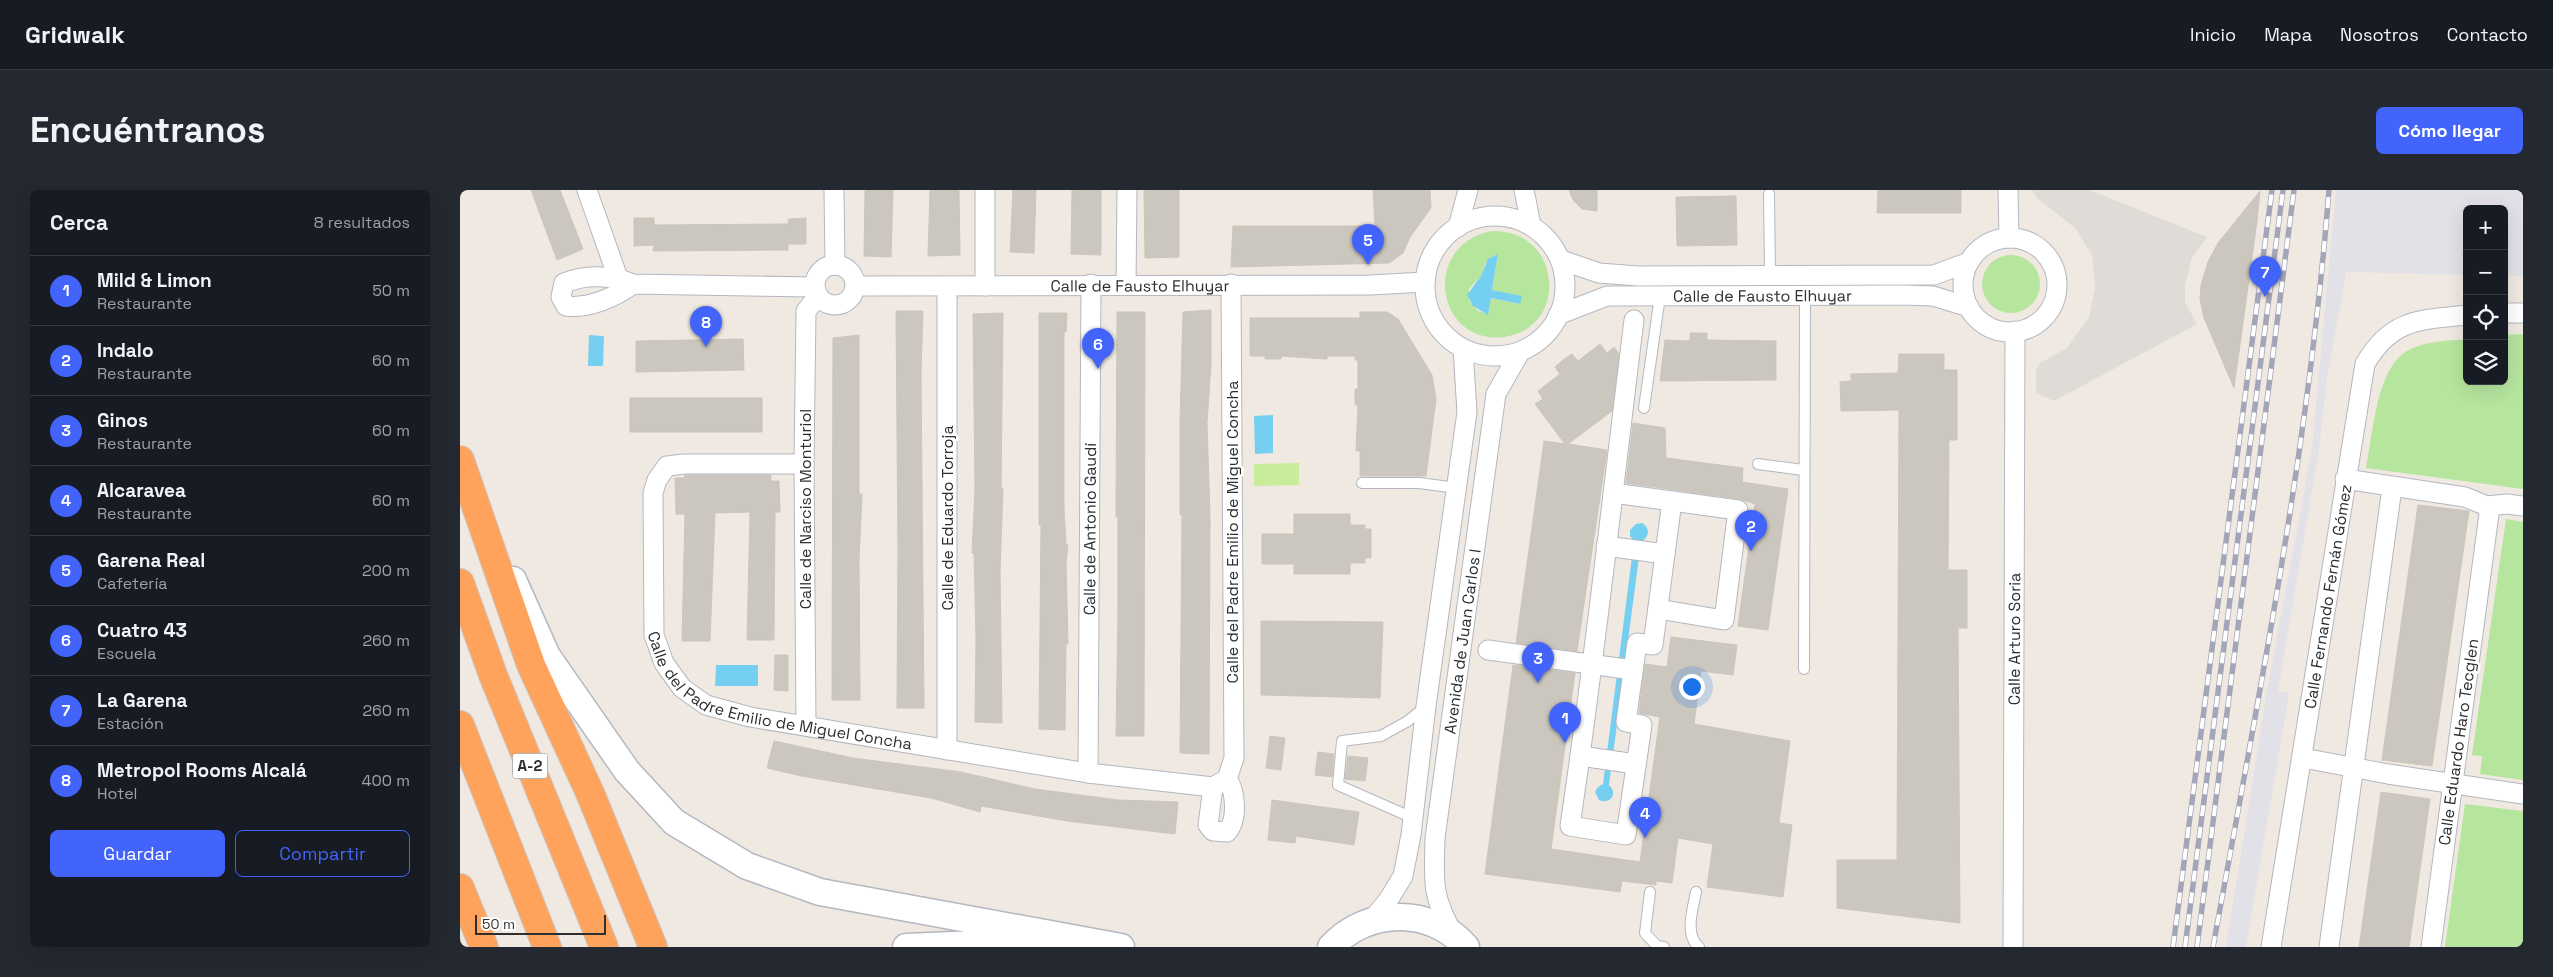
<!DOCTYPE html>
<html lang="es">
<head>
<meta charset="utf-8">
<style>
	:root { --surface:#171b24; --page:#242831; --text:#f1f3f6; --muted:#9ea1a6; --line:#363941; --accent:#4264fb }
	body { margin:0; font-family:"Space Grotesk",sans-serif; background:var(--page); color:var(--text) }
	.controls { position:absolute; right:15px; top:15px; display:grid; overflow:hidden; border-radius:8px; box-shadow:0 5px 20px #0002 }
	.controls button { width:45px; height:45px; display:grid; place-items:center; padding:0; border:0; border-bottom:1px solid var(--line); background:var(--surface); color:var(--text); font:25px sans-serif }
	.scale { position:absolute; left:15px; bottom:12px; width:131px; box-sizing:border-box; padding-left:5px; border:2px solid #2e2e2e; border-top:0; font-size:14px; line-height:18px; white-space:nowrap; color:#2e2e2e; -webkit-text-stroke:4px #fff; paint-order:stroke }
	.you { position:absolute; left:1231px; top:496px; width:18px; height:18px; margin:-12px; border:4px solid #fff; border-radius:50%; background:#1a73e8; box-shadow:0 0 0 8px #1a73e833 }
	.badge { display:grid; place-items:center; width:32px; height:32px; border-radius:50%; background:var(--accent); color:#fff; font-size:16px; font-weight:700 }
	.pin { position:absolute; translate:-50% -41px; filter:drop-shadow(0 1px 2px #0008) }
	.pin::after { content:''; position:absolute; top:26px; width:18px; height:15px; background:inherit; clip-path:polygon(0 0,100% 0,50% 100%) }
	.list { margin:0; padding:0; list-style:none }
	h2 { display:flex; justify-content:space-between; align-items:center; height:65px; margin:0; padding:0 20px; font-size:21px }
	h2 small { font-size:16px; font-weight:400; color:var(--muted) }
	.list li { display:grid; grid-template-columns:32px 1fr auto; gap:15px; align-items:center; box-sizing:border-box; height:70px; padding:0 20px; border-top:1px solid var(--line) }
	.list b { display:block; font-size:19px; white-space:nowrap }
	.list p { margin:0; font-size:16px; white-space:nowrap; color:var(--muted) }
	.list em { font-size:16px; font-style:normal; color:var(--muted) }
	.actions { display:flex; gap:10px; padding:15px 20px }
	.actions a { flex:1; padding:11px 0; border:1px solid var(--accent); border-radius:8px; text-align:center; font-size:18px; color:var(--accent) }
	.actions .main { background:var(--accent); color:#fff }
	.icon { flex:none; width:28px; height:28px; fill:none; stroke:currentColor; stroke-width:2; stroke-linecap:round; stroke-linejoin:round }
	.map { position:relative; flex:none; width:2063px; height:757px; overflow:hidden; border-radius:8px }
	header { display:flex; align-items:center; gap:30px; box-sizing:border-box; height:70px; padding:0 25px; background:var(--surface); border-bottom:1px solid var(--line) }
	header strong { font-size:24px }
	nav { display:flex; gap:28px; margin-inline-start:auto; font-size:18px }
	.intro { display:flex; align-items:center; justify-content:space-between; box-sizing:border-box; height:120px; padding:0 30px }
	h1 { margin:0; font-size:35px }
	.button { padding:12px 22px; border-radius:8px; background:var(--accent); color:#fff; font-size:18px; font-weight:700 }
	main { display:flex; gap:30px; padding:0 30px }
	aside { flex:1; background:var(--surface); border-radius:8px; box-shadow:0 5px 20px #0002 }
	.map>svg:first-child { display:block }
	.industrial { fill:#e3e1e8 }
	.green { fill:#b6e59e; fill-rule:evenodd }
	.pitch { fill:#c9ec9a }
	.plaza { fill:#dfdcd8 }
	.water { fill:#75cff0 }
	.building { fill:#cbc7bf; stroke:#cbc5ba }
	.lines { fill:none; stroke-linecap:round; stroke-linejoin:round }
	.lane-casing { stroke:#b4b7c1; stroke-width:12 }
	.street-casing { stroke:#b4b7c1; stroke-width:21 }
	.secondary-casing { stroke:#b4b7c1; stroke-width:29 }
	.highway-casing { stroke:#c9c9c9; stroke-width:30 }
	.lane { stroke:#fff; stroke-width:10 }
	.street { stroke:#fff; stroke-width:19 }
	.secondary { stroke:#fff; stroke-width:26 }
	.highway { stroke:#ffa35c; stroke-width:28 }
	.rail-casing { stroke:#a3a6b8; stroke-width:5.5 }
	.rail { stroke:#fff; stroke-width:4; stroke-dasharray:11; stroke-linecap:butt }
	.labels { text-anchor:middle; stroke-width:5; stroke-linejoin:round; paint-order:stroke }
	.shield { fill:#fff; stroke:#6d6d6d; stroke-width:1 }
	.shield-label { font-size:15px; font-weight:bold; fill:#2e2e2e }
	.street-label { font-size:16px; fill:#2e2e2e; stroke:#fff }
</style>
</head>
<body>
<header>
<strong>Gridwalk</strong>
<nav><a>Inicio</a><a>Mapa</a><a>Nosotros</a><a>Contacto</a></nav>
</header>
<div class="intro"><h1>Encuéntranos</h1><a class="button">Cómo llegar</a></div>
<main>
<aside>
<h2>Cerca<small>8 resultados</small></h2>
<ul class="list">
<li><span class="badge">1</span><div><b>Mild &amp; Limon</b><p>Restaurante</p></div><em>50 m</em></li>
<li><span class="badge">2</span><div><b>Indalo</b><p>Restaurante</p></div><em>60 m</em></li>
<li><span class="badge">3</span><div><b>Ginos</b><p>Restaurante</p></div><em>60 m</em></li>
<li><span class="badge">4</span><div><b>Alcaravea</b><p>Restaurante</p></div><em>60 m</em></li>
<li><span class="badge">5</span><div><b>Garena Real</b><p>Cafetería</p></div><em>200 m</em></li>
<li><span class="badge">6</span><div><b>Cuatro 43</b><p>Escuela</p></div><em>260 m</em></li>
<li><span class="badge">7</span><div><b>La Garena</b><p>Estación</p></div><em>260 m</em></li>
<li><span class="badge">8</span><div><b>Metropol Rooms Alcalá</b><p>Hotel</p></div><em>400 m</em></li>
</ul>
<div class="actions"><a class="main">Guardar</a><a>Compartir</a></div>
</aside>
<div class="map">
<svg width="2063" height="757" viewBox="0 0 2063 757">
	<rect width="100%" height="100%" fill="#efe9e1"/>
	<path class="industrial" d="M 1876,0 L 2063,0 L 2063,86 L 2044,85 L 2044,19 L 2007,19 L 2007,85 L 1886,82 L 1867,189 L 1859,259 L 1818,501 L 1829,503 L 1786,757 L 1766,757 L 1807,501 L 1852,259 Z"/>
	<path class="green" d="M 1032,41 C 1102,39 1110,138 1044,147 C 975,155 961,54 1032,41 ZM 1038,64 L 1032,100 L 1062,106 L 1059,114 L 1030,108 L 1028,124 L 1018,121 L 1009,111 L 1009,99 L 1021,86 L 1025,74 Z
		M1522 94a29 29 0 1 1 58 0a29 29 0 1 1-58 0Z
		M 2063,144 L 2063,299 L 1906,278 C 1913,245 1916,179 1947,161 C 1964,151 1987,151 2007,149 L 2007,191 L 2044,191 L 2044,145 Z
		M 2046,329 L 2063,332 L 2063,590 L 2020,584 L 2022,566 L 2012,565 Z
		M 2005,614 L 2063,621 L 2063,757 L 1985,757 Z"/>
	<path class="pitch" d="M 839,273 L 839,295 L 794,296 L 794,274 Z"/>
	<path class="plaza" d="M 1572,0 L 1630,0 L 1747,47 L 1732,68 L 1725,95 L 1725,112 L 1737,134 L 1594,211 L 1576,203 L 1576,180 L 1580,173 L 1607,158 L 1629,127 L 1635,98 L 1632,66 L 1616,39 L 1577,8 Z"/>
	<path class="water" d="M 1038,64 L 1032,100 L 1062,106 L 1060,114 L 1031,108 L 1028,125 L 1013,116 L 1007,105 L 1021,86 L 1028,69 Z
		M 129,145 L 144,146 L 143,176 L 128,176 Z
		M 813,225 L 813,263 L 795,264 L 794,226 Z
		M 1182,333 C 1191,339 1189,347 1181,352 L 1149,595 C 1158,603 1151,615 1139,610 L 1135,602 L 1138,597 L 1143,594 L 1174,351 L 1170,346 L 1170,340 L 1176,334 Z
		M 256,475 L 298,475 L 298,496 L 255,496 Z"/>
	<path class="building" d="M 71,0 L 100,0 L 123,59 L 97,70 Z
		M 405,0 L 433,0 L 431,67 L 404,66 Z
		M 470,0 L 499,0 L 500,65 L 468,66 Z
		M 553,0 L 576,0 L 574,63 L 550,62 Z
		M 612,0 L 641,0 L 641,65 L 611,64 Z
		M 684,0 L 719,0 L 719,67 L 685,68 Z
		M 913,0 L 970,0 L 971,18 L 950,47 L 943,63 L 929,73 L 771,77 L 773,36 L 915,36 Z
		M 1109,0 L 1137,0 L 1137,21 L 1122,19 L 1113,10 Z
		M 1418,0 L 1501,0 L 1501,23 L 1417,23 Z
		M 1800,1 L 1797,31 L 1774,198 L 1744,128 L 1740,109 L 1741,95 L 1748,72 L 1758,53 Z
		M 1276,6 L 1277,55 L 1217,56 L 1216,7 Z
		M 174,28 L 194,28 L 194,35 L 328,34 L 329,29 L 346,28 L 346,54 L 328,54 L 328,60 L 193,61 L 194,55 L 174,56 Z
		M 751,120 L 751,174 L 747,233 L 750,326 L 749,564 L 720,563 L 722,325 L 720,325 L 720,232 L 723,122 Z
		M 436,121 L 463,121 L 461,181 L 464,518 L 437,518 L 438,359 Z
		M 657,122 L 685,122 L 684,546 L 656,546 L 658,420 L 658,327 L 656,327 Z
		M 900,122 L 927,122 L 938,129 L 972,185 L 976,209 L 966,286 L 900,286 L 900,261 L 896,261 L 898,215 L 895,215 L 895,199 L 898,199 L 898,170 L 895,170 L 895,166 L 867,166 L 867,169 L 821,166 L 821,169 L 805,169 L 805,166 L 790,166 L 790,128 L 900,128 Z
		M 543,123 L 541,298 L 543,298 L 540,380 L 542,533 L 515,532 L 516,448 L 514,363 L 512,363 L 515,298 L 513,124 Z
		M 579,123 L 607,123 L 606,142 L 604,142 L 604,318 L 606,355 L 608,355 L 606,372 L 608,454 L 606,454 L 605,540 L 579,539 L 581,335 L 579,335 Z
		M 1230,143 L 1247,143 L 1247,150 L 1316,151 L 1316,190 L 1200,191 L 1205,150 L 1230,151 Z
		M 399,145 L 399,304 L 402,304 L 399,370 L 400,510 L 372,510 L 373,148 Z
		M 283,149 L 284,180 L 176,182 L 176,151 Z
		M 1140,154 L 1147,163 L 1154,157 L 1159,164 L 1152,221 L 1108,254 L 1147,260 L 1117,461 L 1056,453 L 1084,251 L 1105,254 L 1075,214 L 1083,209 L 1078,201 L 1100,184 L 1095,177 L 1103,170 L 1112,164 L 1118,171 Z
		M 1439,164 L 1484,164 L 1484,180 L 1497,180 L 1497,250 L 1489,250 L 1488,380 L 1507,380 L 1507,438 L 1498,438 L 1500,733 L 1377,718 L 1377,670 L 1437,670 L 1439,220 L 1381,221 L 1380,192 L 1391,191 L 1391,184 L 1438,183 Z
		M 170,208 L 302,208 L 302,242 L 170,242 Z
		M 1173,233 L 1205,238 L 1206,268 L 1283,278 L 1282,292 L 1328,299 L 1308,440 L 1278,436 L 1295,314 L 1280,309 L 1166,293 Z
		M 225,285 L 311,285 L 311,291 L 319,291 L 320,322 L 315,322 L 314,450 L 287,450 L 290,322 L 255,323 L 250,451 L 222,451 L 225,324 L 216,324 L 215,288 L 224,288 Z
		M 1958,315 L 2009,321 L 1972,576 L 1922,570 Z
		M 834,324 L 890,324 L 890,335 L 905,335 L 905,339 L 911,339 L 911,368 L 905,368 L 905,373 L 890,373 L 890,384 L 834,384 L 834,374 L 802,374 L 802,344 L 834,344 Z
		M 801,431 L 923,432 L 920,508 L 801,505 Z
		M 1211,447 L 1277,455 L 1273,485 L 1241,481 L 1234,534 L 1330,551 L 1319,633 L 1332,635 L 1323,707 L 1247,697 L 1253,654 L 1218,648 L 1212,693 L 1196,691 L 1196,695 L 1162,691 L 1160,702 L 1025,684 L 1053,475 L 1115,483 L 1091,659 L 1180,672 L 1200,527 L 1179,523 L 1185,474 L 1207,477 Z
		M 315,465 L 328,465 L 328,501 L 314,500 Z
		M 810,546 L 825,548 L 821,580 L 806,578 Z
		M 314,551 L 393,568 L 501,582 L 575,599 L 658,610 L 718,612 L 715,644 L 607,631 L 521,616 L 520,622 L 471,608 L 341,586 L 307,578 Z
		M 858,562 L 874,564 L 872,587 L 855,585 Z
		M 888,566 L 908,568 L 905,591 L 885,589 Z
		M 1921,602 L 1970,609 L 1949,757 L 1899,757 Z
		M 812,610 L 899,622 L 894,655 L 836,646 L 835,653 L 808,650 Z"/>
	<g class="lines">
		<defs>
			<path id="lane" d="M 1309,4 L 1310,85
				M 1184,218 L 1200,106
				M 1298,274 L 1343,280
				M 902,293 L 959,293 L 997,298
				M 1344,479 L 1345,105
				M 953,628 L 878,595 L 882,551 L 921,546 L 948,531 L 965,517
				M 1190,702 L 1185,743 L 1197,756 L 1204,757
				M 1236,702 C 1233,718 1224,745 1239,757"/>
			<g id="street">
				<path d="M 127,0 L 158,88"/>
				<path d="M 374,0 L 375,75"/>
				<path d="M 1064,0 L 1071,35"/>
				<path d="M 1548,0 L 1549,48"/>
				<circle cx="1035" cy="96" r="70"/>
				<path d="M 998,37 L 1008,0"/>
				<circle cx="1550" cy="95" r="47"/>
				<path d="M 1101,70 L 1139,83 L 1178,86 L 1474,85 L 1509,72"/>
				<circle cx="375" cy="95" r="20"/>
				<path d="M 173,94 C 156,107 128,119 106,116 L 101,107 L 104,93 C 126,84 151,85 173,94 L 355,97"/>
				<path d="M 666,95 L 667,0"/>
				<path id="s1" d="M 395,96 L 910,95 L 965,92"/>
				<path d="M 525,96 L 525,0"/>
				<path d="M 487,97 L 487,560"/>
				<path d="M 2044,123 L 2063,123"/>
				<path id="s2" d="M 1098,125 L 1147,106 L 1444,105 L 1473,106 L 1509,117"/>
				<path id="s3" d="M 344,274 L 224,274 L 207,276 L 197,290 L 193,303 L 194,445 L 204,473 L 222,498 L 246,515 L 290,527 L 628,583 L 753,597 L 767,589 L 774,568 L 771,94"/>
				<path d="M 1885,289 L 2005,307 L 2027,316 L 2029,324 L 1971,757"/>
				<path d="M 1153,303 L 1212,311 L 1193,455 L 1177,453 L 1166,532 L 1182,535 L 1166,645 L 1110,636 C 1135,468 1153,299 1174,130"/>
				<path d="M 2027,316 L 2047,314 L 2063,316"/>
				<path d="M 1146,356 L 1205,364"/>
				<path d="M 1198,419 L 1264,430 L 1278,320 L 1212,311"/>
				<path d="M 1028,460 L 1173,480"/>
				<path d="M 346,535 L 344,274 L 346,121 L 358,106"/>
				<path d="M 1120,566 L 1176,574"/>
				<path d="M 1843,568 L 1928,584 L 2063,604"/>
				<path id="s4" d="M 628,583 L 631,94"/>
				<path d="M 753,597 L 748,635 L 753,641 L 767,642 C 778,630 776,601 767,589"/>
				<path d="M 912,730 L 929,709 L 943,686 L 951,645 L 966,516 L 1007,222 L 1003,159"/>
				<path id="s5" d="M 993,744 C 971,704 974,692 975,648 L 1036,204 L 1060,162"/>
				<path id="s6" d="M 1553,757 L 1555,141"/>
				<path id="s7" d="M 1811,757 L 1905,174 C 1931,129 1959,130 2007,125"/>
				<path d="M 1869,757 L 1932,298"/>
			</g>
			<path id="secondary" d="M 53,390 L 87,466 L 167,581 L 214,632 L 287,676 L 360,702 L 661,757
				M 446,757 L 518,754 L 578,757
				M 871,757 C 907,718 971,716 1006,757"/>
			<path id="highway" d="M 0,270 L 71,475 L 130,603 L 193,757
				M 0,393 L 33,485 L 144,757
				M 0,535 L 87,757
				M 0,698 L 24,757"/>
		</defs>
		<use href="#lane" class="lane-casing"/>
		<use href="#street" class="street-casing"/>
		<use href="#secondary" class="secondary-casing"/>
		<use href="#highway" class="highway-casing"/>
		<use href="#lane" class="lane"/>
		<use href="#street" class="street"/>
		<use href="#secondary" class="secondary"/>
		<use href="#highway" class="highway"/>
		<defs>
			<path id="rail" d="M 1713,757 L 1812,0
				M 1725,757 L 1823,0
				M 1737,757 L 1834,0
				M 1753,757 C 1799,505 1849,256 1869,0"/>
		</defs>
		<use href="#rail" class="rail-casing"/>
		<use href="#rail" class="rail"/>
	</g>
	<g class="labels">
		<rect class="shield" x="52.5" y="563.5" width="35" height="25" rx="4"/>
		<g class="shield-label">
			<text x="70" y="581">A-2</text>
		</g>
		<g class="street-label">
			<text dy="6" stroke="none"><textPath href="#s1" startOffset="285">Calle de Fausto Elhuyar</textPath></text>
			<text dy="6" stroke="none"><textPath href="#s2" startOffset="208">Calle de Fausto Elhuyar</textPath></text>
			<text transform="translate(345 319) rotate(-90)" y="6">Calle de Narciso Monturiol</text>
			<text transform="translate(487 328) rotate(-90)" y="6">Calle de Eduardo Torroja</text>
			<text dy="6" stroke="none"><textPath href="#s4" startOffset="244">Calle de Antonio Gaudí</textPath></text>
			<text transform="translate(772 342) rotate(-90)" y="6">Calle del Padre Emilio de Miguel Concha</text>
			<text dy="6" stroke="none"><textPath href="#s7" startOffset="355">Calle Fernando Fernán Gómez</textPath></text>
			<text dy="6" stroke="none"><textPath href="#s6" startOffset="308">Calle Arturo Soria</textPath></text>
			<text dy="6" stroke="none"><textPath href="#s5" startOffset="298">Avenida de Juan Carlos I</textPath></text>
			<text dy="6" stroke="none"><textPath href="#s3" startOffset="458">Calle del Padre Emilio de Miguel Concha</textPath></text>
			<text transform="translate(1998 552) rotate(-82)" y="6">Calle Eduardo Haro Tecglen</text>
		</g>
	</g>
</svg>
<div class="controls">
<button>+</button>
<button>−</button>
<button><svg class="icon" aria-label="locate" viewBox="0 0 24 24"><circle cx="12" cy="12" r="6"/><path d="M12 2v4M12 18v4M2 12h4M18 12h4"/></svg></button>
<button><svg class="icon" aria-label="layers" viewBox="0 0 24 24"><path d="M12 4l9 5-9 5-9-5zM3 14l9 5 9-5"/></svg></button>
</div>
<div class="scale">50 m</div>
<div class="you"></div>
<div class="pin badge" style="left:1105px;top:553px">1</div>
<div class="pin badge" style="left:1291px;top:361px">2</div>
<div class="pin badge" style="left:1078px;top:493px">3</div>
<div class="pin badge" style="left:1185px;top:648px">4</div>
<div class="pin badge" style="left:908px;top:75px">5</div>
<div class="pin badge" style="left:638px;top:179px">6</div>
<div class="pin badge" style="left:1805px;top:107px">7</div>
<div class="pin badge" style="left:246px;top:157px">8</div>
</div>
</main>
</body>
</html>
